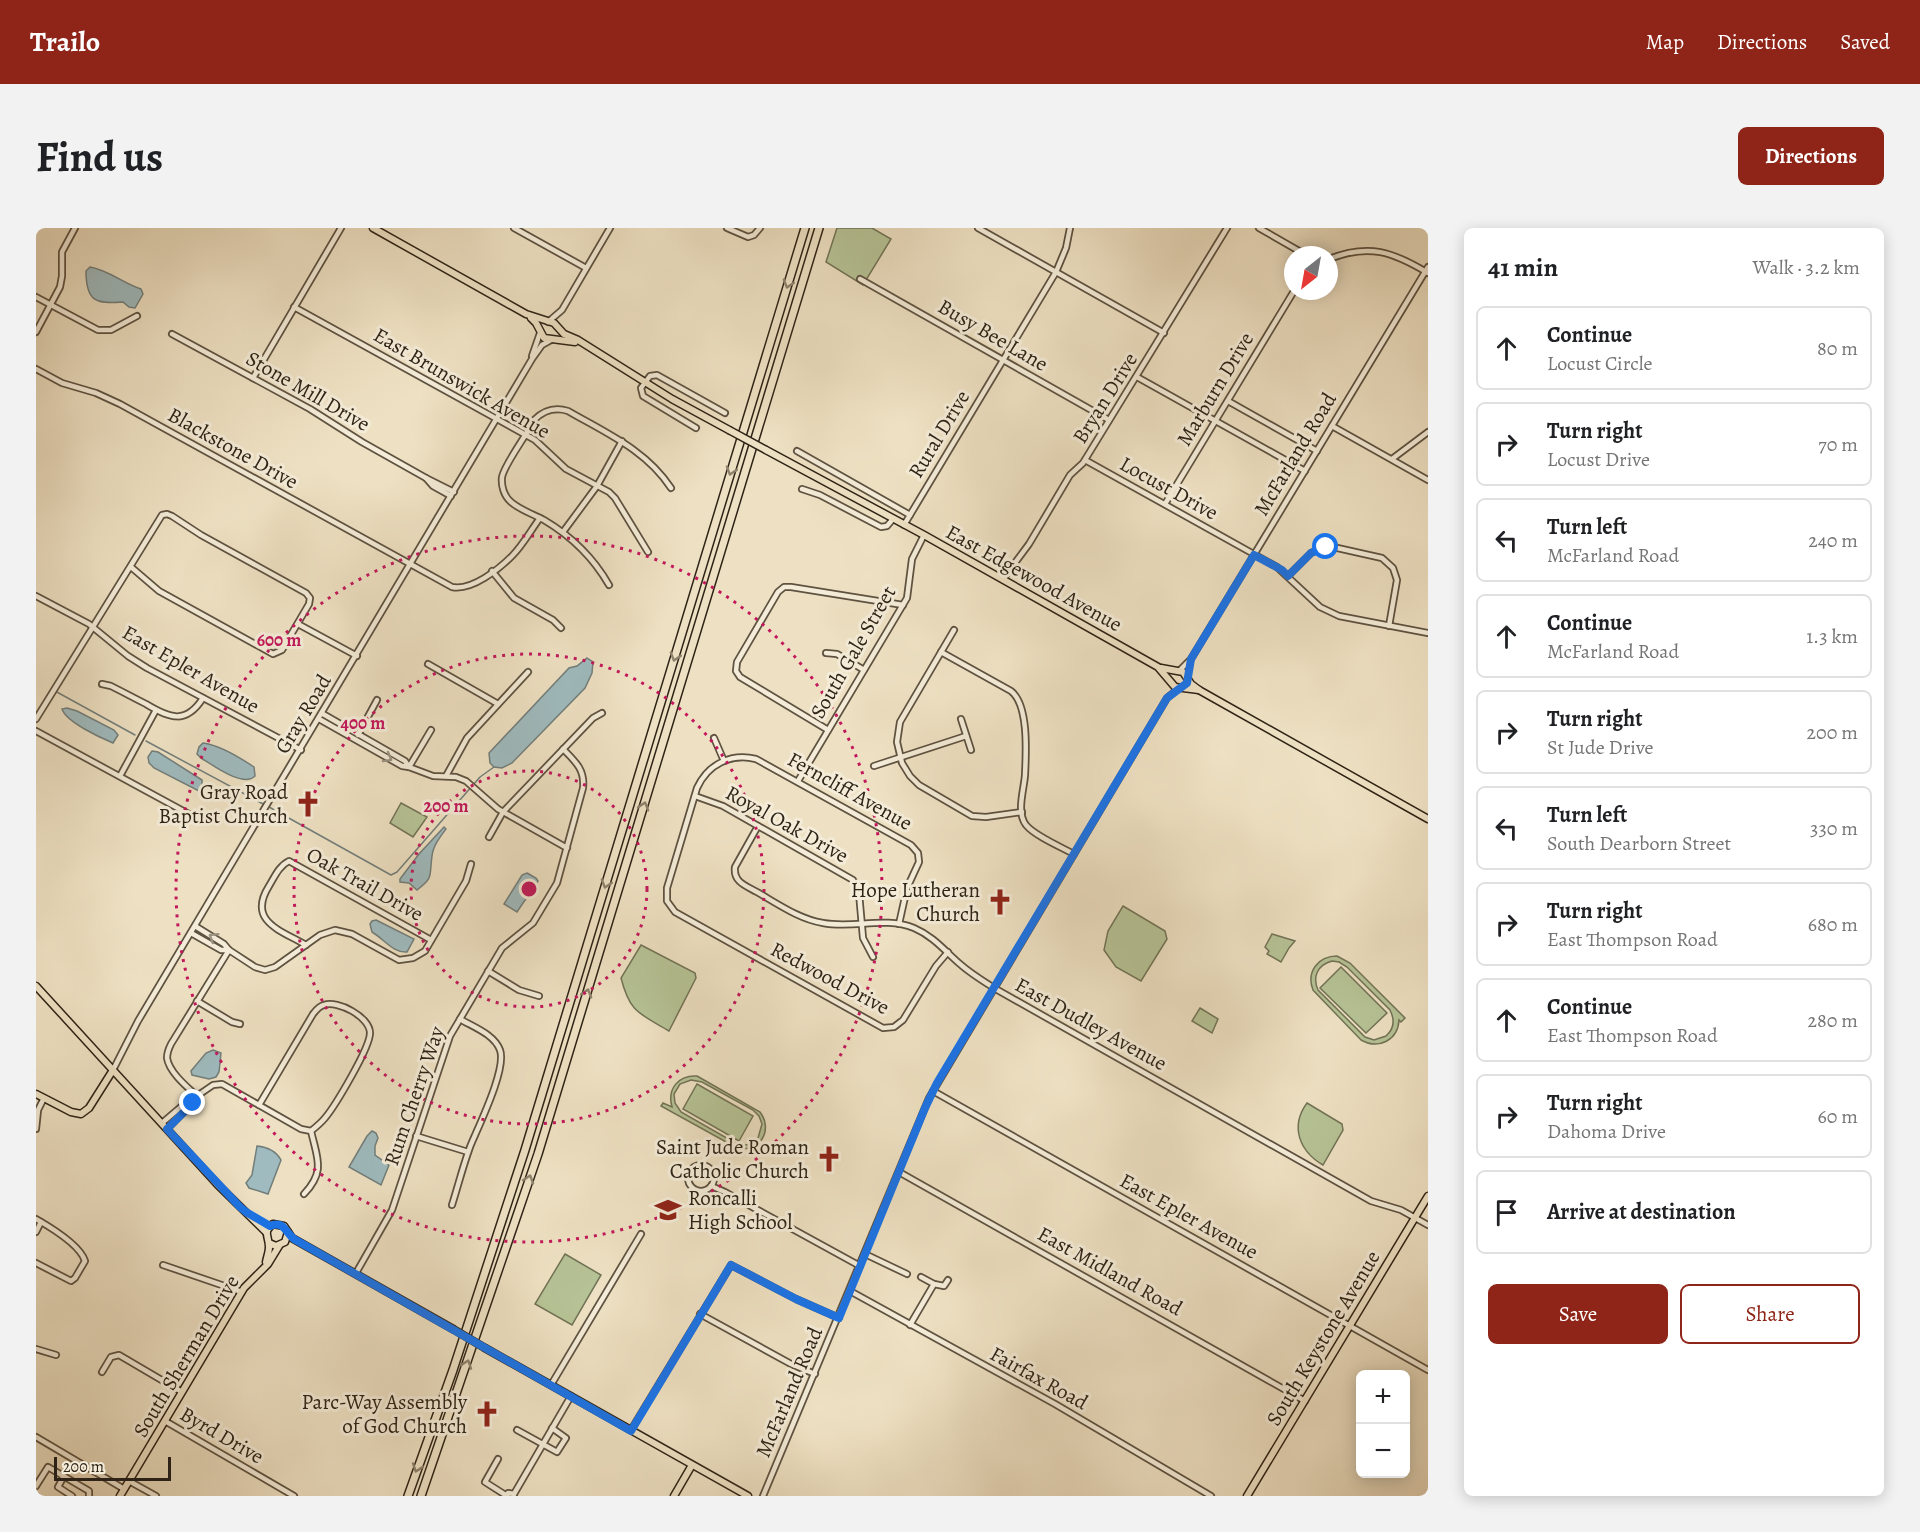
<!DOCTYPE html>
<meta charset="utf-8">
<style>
body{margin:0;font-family:Alegreya,serif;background:#f2f2f2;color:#202124}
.controls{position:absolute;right:18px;bottom:18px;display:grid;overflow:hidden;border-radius:9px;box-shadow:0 3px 15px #0003}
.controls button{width:54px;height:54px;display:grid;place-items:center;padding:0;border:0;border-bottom:2px solid #e0e0e0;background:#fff;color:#202124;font:30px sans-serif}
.compass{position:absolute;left:1248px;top:18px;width:54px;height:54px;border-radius:50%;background:#fff;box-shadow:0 3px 15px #0003;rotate:211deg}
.scale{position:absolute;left:18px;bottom:15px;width:117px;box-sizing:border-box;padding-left:6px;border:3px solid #2e2316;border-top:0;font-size:16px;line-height:21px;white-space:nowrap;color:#2e2316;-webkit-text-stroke:4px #f4ecd8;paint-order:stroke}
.stop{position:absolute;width:18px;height:18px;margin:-14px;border:4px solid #1a73e8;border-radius:50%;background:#fff}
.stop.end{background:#1a73e8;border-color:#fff;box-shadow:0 2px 6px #0008}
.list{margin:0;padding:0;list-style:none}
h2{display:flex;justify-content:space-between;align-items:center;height:78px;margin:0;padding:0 24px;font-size:26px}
h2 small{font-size:20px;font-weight:400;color:#757577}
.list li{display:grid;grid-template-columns:39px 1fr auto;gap:18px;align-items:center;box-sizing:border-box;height:84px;margin:0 12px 12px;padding:0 12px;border:2px solid #e0e0e0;border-radius:9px}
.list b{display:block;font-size:22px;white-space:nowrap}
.list p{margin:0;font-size:20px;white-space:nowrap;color:#757577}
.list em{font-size:20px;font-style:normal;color:#757577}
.actions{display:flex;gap:12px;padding:18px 24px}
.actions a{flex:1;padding:14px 0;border:2px solid #8f2418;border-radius:9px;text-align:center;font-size:21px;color:#8f2418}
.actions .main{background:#8f2418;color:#fff}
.icon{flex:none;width:33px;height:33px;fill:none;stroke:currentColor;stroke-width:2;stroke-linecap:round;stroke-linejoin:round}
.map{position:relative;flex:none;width:1392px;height:1268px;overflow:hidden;border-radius:9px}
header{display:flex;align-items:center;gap:36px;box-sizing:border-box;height:84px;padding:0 30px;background:#8f2418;color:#fff}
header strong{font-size:28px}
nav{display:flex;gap:33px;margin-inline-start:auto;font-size:21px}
.intro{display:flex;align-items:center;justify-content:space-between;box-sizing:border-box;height:144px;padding:0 36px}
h1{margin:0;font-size:42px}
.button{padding:15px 27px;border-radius:9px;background:#8f2418;color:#fff;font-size:21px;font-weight:700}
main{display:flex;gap:36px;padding:0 36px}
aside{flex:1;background:#fff;border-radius:9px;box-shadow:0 3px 15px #0003}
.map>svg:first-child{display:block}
</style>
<header>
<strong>Trailo</strong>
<nav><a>Map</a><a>Directions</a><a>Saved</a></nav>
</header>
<div class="intro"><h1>Find us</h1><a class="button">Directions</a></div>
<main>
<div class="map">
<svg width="1392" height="1268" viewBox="0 0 1392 1268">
<rect width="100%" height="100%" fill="#eee1c3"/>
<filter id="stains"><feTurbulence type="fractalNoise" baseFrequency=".00333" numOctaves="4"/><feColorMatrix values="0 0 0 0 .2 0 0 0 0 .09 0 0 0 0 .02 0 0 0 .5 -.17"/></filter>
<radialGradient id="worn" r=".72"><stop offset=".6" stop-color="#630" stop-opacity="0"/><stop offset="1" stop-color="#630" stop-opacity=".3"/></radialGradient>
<g fill="#b6c396" stroke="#727356" stroke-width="1.5" fill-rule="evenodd">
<path d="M801,0h35l19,11 -28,46 -37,-23z"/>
<path d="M365,575l26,14 -14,20 -23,-14z"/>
<path d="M1087,678l42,25 2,8 -26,42 -25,-14 -12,-17 4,-19z"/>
<path d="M1236,706l23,7 -6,7 -8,14 -14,-8 2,-3 -4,-4z"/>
<path d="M605,717l54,28 1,5 -27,53c-30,-18 -39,-18 -48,-53z"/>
<path d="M1301,728l13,7 55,55 -4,4 -2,-2c-1,20 -20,30 -38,20l-48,-50c-7,-18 5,-34 24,-34zM1296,733l7,1 8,5 43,43c5,10 4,19 -4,26l-12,4 -9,-3 -47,-47c-6,-14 0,-25 14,-29z"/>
<path d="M1305,739l46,46 -21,20 -46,-45z"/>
<path d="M1164,780l18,11 -6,14 -20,-12z"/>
<path d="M661,848l63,36c14,19 -1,41 -23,36l-76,-42 2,-3 9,4c-5,-18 6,-32 25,-31zM655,852l11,2 51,28 6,6 3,8 -4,14 -9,7 -12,-1 -56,-32 -6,-9 -1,-9 6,-10z"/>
<path d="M661,856l56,32 -14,25 -56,-32z"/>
<path d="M1271,875l35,21 1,6 -20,35c-24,-14 -33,-39 -16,-62z"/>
<path d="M529,1026l36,21 -29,50 -37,-21z"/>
</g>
<g fill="#9fbbbf" stroke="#727e7b" stroke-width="1.5">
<path d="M54,39c18,3 33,16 51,22l2,5 -8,14 -6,-1 -6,-5c-27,2 -37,0 -37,-31z"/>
<path d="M551,430l6,4 -1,11 -7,15 -73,75 -10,5 -8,-1 -4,-4 -1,-10 80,-85 8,-2z"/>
<path d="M31,480l10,3 37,19 4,5 -5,8c-12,-5 -47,-21 -51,-34z"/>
<path d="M167,515c17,2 36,14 51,24l1,9c-12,12 -42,-11 -54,-18l-4,-4 2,-7z"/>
<path d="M116,523l6,1 44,28v5l-3,6 -45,-23 -5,-5 -1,-6z"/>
<path d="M408,599l2,2c-6,8 -13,17 -14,27 -3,21 2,21 -15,34l-8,-7 -9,-1v-3l19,-25z"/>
<path d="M491,645l9,5 2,3 -21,31 -13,-8 18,-29z"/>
<path d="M340,692l38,19 -7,13c-14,1 -23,-13 -35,-20l-2,-8 2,-3z"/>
<path d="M177,822l8,3 -2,19 -3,5 -7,2 -17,-4 -1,-4 15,-18z"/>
<path d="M336,903l4,2 2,5 -3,8v9l14,10 -8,20 -32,-18 18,-31z"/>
<path d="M221,918c11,1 19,5 24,14l-13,34 -19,-6 -3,-5 6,-8z"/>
</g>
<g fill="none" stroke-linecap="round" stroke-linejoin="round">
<g stroke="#727e7b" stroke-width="1.5">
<path d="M19,463l80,44"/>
<path d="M110,513l119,64"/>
<path d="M233,579l122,68 6,-3 83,-95 14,-10"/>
</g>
<g stroke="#5e5241" stroke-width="8">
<g id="minor">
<path d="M478,0l72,40"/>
<path d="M691,0l21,9 6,-2 6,-7"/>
<path d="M942,0l186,105"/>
<path d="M1223,0l47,27"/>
<path d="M1293,31c40,-16 64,-7 99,14"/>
<path d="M824,51l249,141"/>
<path d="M0,69l62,33h13l26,-14"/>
<path d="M258,79l241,133 31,29 43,23 6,6 33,54"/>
<path d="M512,94l14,-12 48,-82"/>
<path d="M0,104l24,-45 2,-11v-24l13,-24"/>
<path d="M136,106l138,75 52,33 64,36"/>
<path d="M496,128l8,-23"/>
<path d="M0,141l26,14 34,10 24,11 332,183c20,4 47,-18 60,-31 11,-11 19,-26 28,-38"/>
<path d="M1101,149l168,94"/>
<path d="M217,150l88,-150"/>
<path d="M1192,173l89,50"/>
<path d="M1296,198l96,54"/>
<path d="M660,200l-53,-32 -2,-8 9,-12 7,-1 68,38"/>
<path d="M761,223l113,64"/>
<path d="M1356,231l36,-27"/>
<path d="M1049,232l192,107 43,40 19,9 89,17"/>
<path d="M766,261l18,6 61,32 6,-1 6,-7"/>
<path d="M415,268l-18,-10 -7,-8 28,14"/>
<path d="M1129,276l129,-213"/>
<path d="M868,297l152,-253 10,-24 4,-20"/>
<path d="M527,304l34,-46 25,-45"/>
<path d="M456,343l22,27 39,22 8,8"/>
<path d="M1252,348l23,-23 12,-6h10l49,11 11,10 4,12 -8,46"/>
<path d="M967,351l26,-35 41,-69 13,-12 144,-235"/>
<path d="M573,357c-16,-28 -38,-49 -65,-65 -11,-6 -24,-10 -33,-18 -7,-6 -10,-16 -9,-25 3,-14 25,-42 32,-57 10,-10 21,-13 34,-9 38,22 78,39 103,77"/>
<path d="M0,368l53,28 39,32 19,12 154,82"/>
<path d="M262,396l59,32"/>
<path d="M918,402l-54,92 -3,20 5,21 8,13 9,9 53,31 14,1 36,-5"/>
<path d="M905,424l70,39c18,14 15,62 14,84 -1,15 -9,37 1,50 9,11 35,22 48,29"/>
<path d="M790,425l11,1 27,16"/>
<path d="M392,436l70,40"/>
<path d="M1143,443l12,-12 237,-392"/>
<path d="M66,456l9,2c12,6 23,12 35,18 23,14 40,21 57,-6"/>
<path d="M0,491l126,-204 5,-1 5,2 29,19 105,58 4,5 -1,6 -27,46 -9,4 -114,-63 -28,-24"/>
<path d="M283,491l83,47 7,1 -4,-6 -82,-47"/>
<path d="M925,491l10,31"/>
<path d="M395,502l-22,37 24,9 23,1 10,4 32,28 69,39"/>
<path d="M792,502l-88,-53 -4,-6 1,-9 41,-70 6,-5h7l112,18"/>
<path d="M0,503l162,88 11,2"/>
<path d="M322,507l19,-35"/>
<path d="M678,510l10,23"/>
<path d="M838,538l92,-30"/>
<path d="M84,548l36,-66"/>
<path d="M410,548l21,-38 61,-66"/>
<path d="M762,553l109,-183 5,-39 12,-24"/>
<path d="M659,568l28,10 130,74 6,13 4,45 10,19"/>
<path d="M722,598l-23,41c-2,15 11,19 22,25 21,12 42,27 66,31 31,6 61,-7 91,5 19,8 31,23 46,36 10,9 23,17 34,24l377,213 30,9 27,15"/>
<path d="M453,609l14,-25 90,-94 9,-5"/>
<path d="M863,696l8,-36 12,-26 -1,-9 -7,-8 -155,-86c-25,-6 -48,5 -59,29l-30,100v13l8,11 208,116 11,-1 9,-7 33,-54 12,-14"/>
<path d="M155,705l30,17h8l-5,-6 -29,-18"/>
<path d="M270,717c-26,-15 -59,-24 -37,-59 6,-10 10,-20 20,-25l142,79"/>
<path d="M452,743l31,19 20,6"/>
<path d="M161,773l35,21 8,2"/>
<path d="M77,842l25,-49 394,-662 10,-14 9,-5"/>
<path d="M897,863l495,279"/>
<path d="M223,877l54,-91c3,-4 6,-8 11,-9 14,-5 46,12 46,28 0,15 -35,73 -45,85 -4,5 -9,9 -14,13"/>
<path d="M126,895l27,-23 8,-4 -4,7 -26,26"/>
<path d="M0,901l2,-19 6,-12"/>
<path d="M275,903l-10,-2 -79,-45 -9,1 -16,11c-10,-9 -28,-24 -30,-38 0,-4 2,-10 4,-14l58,-94 26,17 10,3 10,-3 45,-32 15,-5 17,4 47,26 14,-2 12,-7 41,-70 5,-17"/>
<path d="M380,908l52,16"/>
<circle cx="665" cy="950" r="13"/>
<path d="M863,944l406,229"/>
<path d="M675,958l14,6 135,74"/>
<path d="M268,966c22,-23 13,-36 7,-63"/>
<path d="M416,977c6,-19 11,-39 18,-58 8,-20 37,-78 30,-97 -6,-16 -27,-23 -40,-31"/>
<path d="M0,991c14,8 44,26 49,42l-10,17 -4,3 -35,-18"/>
<path d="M0,1004l5,-10"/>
<path d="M829,1026l42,20"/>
<path d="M127,1037l79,27"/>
<path d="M320,1045l36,-63 58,-174 52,-88 31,-25 24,-40 26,-95c2,-18 -7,-26 -20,-39"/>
<path d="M885,1049l13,7 10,2 4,-6"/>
<path d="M814,1063l205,113 156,92"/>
<path d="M664,1086l91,50 24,10"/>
<path d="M874,1097l24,-41"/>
<path d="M0,1121l20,6"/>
<path d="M66,1144l9,-15 8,-2 63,37"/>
<path d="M515,1157l90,-151"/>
<path d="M129,1193l129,75"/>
<path d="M481,1202l40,22 9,-14 -14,-10"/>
<path d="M595,1202l100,-165 65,34 43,19"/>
<path d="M0,1209l88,52"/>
<path d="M462,1231l-13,23 22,14 1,-3 6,1"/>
<path d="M28,1248l-6,11 14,9"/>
<path d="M93,1253l27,15"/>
<path d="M0,1258l12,-19 41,24v5"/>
<path d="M478,1266l57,-98"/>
<path d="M727,1268l166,-398 238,-400 12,-10"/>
</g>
</g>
<g stroke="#2e2316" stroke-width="9">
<g id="major">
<path d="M337,0l153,86 28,9 10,11 14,6 94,59 57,31"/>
<path d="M495,90l5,5 8,15 31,4"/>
<path d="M730,222l158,85 234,132 17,20 24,3"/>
<path d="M1125,440l22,4 8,12 8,6 229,129"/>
<path d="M0,758l182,199 48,47"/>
<path d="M0,866l35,18 10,2 8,-6 24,-38"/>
<path d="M252,1004l4,6 161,91"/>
<path d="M230,1034c1,-5 3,-10 3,-15 0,-11 -7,-15 4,-23l11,2 4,6 -3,10 -9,4 -7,-3"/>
<path d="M449,1120l263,148"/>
<path d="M84,1268l124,-208 24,-24 11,-18"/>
<path d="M638,1268l18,-31"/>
<path d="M1211,1268l181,-300"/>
</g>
</g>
<g stroke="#2e2316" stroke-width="10">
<g id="highway">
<path d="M372,1268l45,-126 72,-220 280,-922"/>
<path d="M385,1268l117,-342 281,-926"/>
</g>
</g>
<use href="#minor" stroke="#f4ecd8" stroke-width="4.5"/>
<use href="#major" stroke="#eee1c3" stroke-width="6"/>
<use href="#highway" stroke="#eee1c3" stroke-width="7"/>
<g stroke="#2e2316" stroke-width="9" stroke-linecap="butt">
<g id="major-bridge">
<path d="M693,202l37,20"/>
<path d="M417,1101l32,19"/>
</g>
</g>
<use href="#major-bridge" stroke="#eee1c3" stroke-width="6"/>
</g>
<defs><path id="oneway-chevron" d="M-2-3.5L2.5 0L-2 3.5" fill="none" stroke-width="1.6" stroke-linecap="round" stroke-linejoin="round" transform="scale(1.5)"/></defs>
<g stroke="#8e826c">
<use href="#oneway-chevron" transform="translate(752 56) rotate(107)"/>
<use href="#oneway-chevron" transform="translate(695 243) rotate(107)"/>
<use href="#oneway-chevron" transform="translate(639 429) rotate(107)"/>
<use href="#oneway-chevron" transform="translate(608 578) rotate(-73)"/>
<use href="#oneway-chevron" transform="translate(570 656) rotate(107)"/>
<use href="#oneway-chevron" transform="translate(551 765) rotate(-73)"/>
<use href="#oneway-chevron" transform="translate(493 951) rotate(-72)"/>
<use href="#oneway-chevron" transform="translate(431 1136) rotate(-71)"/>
<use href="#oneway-chevron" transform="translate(381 1240) rotate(109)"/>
</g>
<g stroke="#9b9281">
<use href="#oneway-chevron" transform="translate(352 530) rotate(29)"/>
<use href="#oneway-chevron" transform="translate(177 709) rotate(-148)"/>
</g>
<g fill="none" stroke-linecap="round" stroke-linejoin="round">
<path stroke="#1a73e8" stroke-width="8" d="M157,875l-26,26 73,78 6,5 24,14c14,-6 15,6 24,13l337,192 100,-166 65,34 43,19 86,-210 12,-25 230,-385 20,-15 4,-24 63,-104 28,15 6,6 23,-23 15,-6"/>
</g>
<g fill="none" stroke="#c2185b" stroke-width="3" stroke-dasharray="3 6">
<circle cx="493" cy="661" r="118"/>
<circle cx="493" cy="661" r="235"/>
<circle cx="493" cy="661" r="353"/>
</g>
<defs>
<g id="church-bare" transform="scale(2.07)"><path d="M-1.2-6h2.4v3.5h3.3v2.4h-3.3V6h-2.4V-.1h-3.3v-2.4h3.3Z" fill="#8f2418" stroke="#f4ecd8" stroke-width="2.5" paint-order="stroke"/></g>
<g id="school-bare" transform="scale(2.07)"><path d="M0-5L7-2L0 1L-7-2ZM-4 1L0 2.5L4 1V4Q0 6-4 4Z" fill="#8f2418" stroke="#f4ecd8" stroke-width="2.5" paint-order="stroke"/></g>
</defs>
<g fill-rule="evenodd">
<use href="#church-bare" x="272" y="576"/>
<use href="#church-bare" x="964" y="674"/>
<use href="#church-bare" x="793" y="931"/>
<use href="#school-bare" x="632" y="982"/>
<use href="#church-bare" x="451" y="1186"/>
</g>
<g text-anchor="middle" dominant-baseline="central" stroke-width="6" stroke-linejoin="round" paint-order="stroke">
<g font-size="21" fill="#2e2316" stroke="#f4ecd8">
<text transform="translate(957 107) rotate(30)">Busy Bee Lane</text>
<text transform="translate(426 155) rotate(30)">East Brunswick Avenue</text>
<text transform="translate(1179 161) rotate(-59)">Marburn Drive</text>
<text transform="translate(272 163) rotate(30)">Stone Mill Drive</text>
<text transform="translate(1069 170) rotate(-58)">Bryan Drive</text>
<text transform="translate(903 206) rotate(-59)">Rural Drive</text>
<text transform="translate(197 220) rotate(29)">Blackstone Drive</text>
<text transform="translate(1259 226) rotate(-59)">McFarland Road</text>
<text transform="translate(1133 260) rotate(29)">Locust Drive</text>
<text transform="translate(998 350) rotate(29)">East Edgewood Avenue</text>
<text transform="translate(817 424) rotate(-60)">South Gale Street</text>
<text transform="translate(155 441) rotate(30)">East Epler Avenue</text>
<text transform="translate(267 486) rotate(-59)">Gray Road</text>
<text transform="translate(814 563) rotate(29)">Ferncliff Avenue</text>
<text transform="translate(751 596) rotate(29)">Royal Oak Drive</text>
<text transform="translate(329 656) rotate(29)">Oak Trail Drive</text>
<text transform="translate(794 750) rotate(28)">Redwood Drive</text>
<text transform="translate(1055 796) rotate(29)">East Dudley Avenue</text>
<text transform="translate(378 868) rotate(-71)">Rum Cherry Way</text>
<text transform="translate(1153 988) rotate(29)">East Epler Avenue</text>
<text transform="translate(1074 1043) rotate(29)">East Midland Road</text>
<text transform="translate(1287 1110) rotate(-59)">South Keystone Avenue</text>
<text transform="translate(150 1128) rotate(-59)">South Sherman Drive</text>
<text transform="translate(1003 1150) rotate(29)">Fairfax Road</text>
<text transform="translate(753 1164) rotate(-67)">McFarland Road</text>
<text transform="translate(186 1207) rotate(30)">Byrd Drive</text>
</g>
<g font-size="21" fill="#2e2316" stroke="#f4ecd8" text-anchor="end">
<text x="252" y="564">Gray Road<tspan x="252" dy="24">Baptist Church</tspan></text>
<text x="944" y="662">Hope Lutheran<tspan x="944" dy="24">Church</tspan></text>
<text x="773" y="919">Saint Jude Roman<tspan x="773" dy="24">Catholic Church</tspan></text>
<text x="652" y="970" text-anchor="start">Roncalli<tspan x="652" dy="24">High School</tspan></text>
<text x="431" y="1174">Parc-Way Assembly<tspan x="431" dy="24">of God Church</tspan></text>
</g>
</g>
<circle cx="493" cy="661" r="9" fill="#c2185b" stroke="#f4ecd8" stroke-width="3"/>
<g font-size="18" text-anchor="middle" font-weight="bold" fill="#c2185b" stroke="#f4ecd8" stroke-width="6" stroke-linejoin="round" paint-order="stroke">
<text x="243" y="418">600 m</text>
<text x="327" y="501">400 m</text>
<text x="410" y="584">200 m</text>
</g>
<rect width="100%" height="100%" filter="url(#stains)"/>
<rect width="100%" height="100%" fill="url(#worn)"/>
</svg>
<div class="controls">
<button>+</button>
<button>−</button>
</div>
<svg class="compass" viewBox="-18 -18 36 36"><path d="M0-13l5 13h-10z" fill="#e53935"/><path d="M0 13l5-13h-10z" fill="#757577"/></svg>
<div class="scale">200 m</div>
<div class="stop" style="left:1290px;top:319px"></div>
<div class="stop end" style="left:157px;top:875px"></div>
</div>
<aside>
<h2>41 min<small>Walk · 3.2 km</small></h2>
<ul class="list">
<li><svg class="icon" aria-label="ahead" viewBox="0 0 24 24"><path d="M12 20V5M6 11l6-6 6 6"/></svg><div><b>Continue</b><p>Locust Circle</p></div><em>80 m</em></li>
<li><svg class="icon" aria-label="right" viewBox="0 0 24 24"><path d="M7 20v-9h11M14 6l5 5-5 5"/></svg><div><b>Turn right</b><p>Locust Drive</p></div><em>70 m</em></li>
<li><svg class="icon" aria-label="left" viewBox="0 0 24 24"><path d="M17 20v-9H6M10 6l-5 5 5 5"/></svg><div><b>Turn left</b><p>McFarland Road</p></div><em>240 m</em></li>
<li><svg class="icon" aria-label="ahead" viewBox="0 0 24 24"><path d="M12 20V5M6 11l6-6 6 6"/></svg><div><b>Continue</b><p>McFarland Road</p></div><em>1.3 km</em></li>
<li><svg class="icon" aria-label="right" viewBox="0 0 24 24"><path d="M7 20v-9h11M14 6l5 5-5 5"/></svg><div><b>Turn right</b><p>St Jude Drive</p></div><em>200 m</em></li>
<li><svg class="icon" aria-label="left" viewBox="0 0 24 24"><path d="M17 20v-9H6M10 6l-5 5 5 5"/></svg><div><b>Turn left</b><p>South Dearborn Street</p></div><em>330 m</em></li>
<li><svg class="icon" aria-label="right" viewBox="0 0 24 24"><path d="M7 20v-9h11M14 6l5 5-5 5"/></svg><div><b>Turn right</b><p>East Thompson Road</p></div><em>680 m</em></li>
<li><svg class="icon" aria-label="ahead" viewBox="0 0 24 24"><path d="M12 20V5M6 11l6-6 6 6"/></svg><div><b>Continue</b><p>East Thompson Road</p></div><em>280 m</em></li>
<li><svg class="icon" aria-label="right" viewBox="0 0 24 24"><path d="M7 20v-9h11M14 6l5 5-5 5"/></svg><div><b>Turn right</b><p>Dahoma Drive</p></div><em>60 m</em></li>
<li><svg class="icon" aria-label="arrive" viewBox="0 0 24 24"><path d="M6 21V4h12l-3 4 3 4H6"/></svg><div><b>Arrive at destination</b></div></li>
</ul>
<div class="actions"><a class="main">Save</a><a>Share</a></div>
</aside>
</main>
